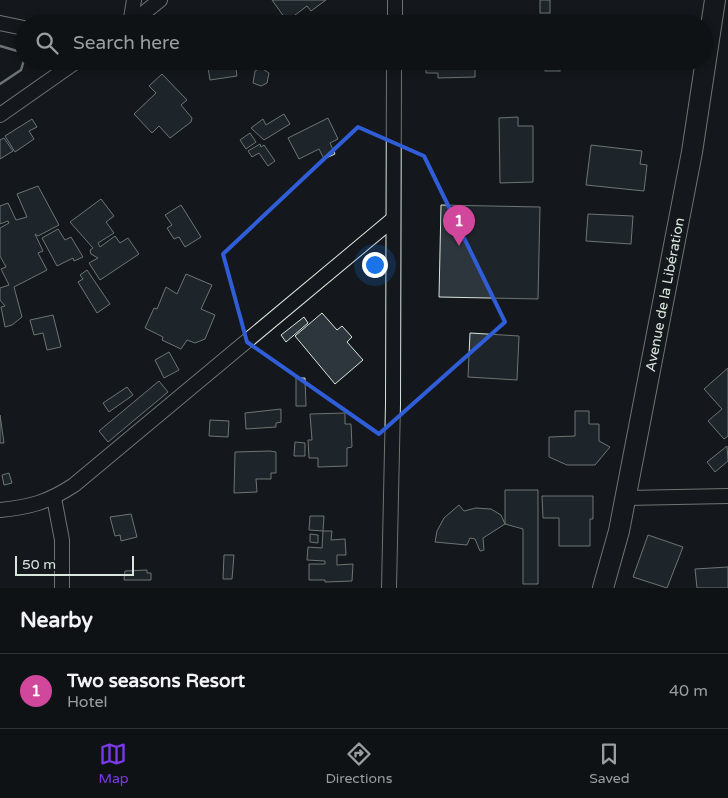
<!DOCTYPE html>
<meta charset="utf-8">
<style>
body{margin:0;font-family:"Varela Round",sans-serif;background:#1d2022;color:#f1f3f6}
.scale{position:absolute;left:15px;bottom:12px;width:119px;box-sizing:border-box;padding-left:5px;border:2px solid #d8e6dc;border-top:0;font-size:14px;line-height:18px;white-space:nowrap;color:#d8e6dc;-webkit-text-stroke:4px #14181c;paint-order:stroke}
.you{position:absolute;left:374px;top:264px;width:18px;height:18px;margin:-12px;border:4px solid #fff;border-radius:50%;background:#1a73e8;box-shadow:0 0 0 8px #1a73e833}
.badge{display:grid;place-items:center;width:32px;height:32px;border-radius:50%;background:#7c3aed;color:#fff;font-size:16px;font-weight:700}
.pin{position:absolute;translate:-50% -41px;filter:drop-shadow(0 1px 2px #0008)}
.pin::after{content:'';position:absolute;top:26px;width:18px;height:15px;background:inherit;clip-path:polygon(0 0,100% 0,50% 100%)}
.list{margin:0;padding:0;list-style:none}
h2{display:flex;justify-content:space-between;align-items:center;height:65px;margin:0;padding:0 20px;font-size:21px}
h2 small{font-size:16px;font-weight:400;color:#9b9ea0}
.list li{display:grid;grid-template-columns:32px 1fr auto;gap:15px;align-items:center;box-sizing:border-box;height:75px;padding:0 20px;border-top:1px solid #2f3234}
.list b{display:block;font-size:19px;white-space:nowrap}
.list p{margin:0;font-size:16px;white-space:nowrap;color:#9b9ea0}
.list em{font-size:16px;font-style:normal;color:#9b9ea0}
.icon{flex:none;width:28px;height:28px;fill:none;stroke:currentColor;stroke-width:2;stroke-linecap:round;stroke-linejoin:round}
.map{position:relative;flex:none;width:728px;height:588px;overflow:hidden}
.search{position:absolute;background:#0f1215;box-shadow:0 2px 8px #0003;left:15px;right:15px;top:15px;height:55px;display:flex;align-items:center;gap:12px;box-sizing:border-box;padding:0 18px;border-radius:28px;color:#9b9ea0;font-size:19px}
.sheet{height:140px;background:#0f1215}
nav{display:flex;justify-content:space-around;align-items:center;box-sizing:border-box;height:70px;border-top:1px solid #2f3234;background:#0f1215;font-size:14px;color:#9b9ea0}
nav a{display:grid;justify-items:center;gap:2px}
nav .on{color:#7c3aed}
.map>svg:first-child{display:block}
</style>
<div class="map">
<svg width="728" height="588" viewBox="0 0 728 588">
<rect width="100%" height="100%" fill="#14181c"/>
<g fill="#2c363c" stroke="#d8e6dc">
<path d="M272,0h54l-15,11 -4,-5 -20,15z"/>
<rect x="540" y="0" width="10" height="13"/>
<path d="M247,18v6h-16l-1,-4z"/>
<path d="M207,61h45v6l-16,2 1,7 -27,4z"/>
<path d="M426,61h49v16l-37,1v-5h-12z"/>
<rect x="545" y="61" width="15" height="10"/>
<path d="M261,68l8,5 -2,10 -6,3 -8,-3 2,-12z"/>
<path d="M162,74l25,26 -6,5 11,13 -1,4 -21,16 -11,-12 -7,7 -18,-19 22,-21 -7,-7z"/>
<path d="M284,114l6,10 -26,16 -13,-12 12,-9 3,6z"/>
<path d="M518,117v9h15v56l-33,1 -1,-65z"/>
<path d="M328,118l10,21 -8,4 5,11 -11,5 -5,-10 -20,10 -11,-21z"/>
<path d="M32,119l5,8 -8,4 5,8 -19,13 -10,-16z"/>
<path d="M250,133l6,9 -10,7 -6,-9z"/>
<path d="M4,138l9,13 -13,8v-19z"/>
<path d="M260,144l1,3 3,-2 11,16 -7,5 -9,-13 -7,4 -4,-6z"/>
<path d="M591,145l51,6 -2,13 7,1 -3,26 -58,-6z"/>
<path d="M38,186l21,39 -21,11 -3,-2 8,17 -5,2 9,17 -33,17 8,30 -10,8 -7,2 -4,-20 4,-1 -5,-6v-12l9,-3 -8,-16 5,-2 -6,-11v-28l9,-5 -1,-2 -8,3v-18l8,-3 8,17 11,-3 -10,-23z"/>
<path d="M101,199l13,17 -8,6 8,11 -16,10 2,4 15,-11 5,7 8,-5 11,16 -39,26 -11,-17 9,-5 -7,-4 -1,-4 3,-2 -23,-26z"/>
<path d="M181,205l20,32 -16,10 -6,-10 -5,2 -7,-11 5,-3 -7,-10z"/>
<path d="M441,205l99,2 -2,92 -99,-2z"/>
<path d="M588,214l45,2 -2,28 -45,-3z"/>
<path d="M58,229l7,11 6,-3 12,20 -9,4 -1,-3 -16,8 -15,-28z"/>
<path d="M87,270l23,34 -13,9 -19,-31 5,-3 -3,-4z"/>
<path d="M186,274l26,11 -11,24 14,6 -10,24 -10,4 -8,-3 -6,9 -19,-9 1,-3 -18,-9 9,-20 3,1 9,-22 11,7z"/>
<path d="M322,313l15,17 5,-4 10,11 -5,5 16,18 -28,24 -40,-48z"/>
<path d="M53,315l8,32 -14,3 -4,-17 -9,2 -4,-15z"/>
<path d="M304,317l4,6 -22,19 -5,-7z"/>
<path d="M470,333l49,3 -2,44 -49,-3z"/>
<path d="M169,352l10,18 -15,8 -9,-18z"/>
<path d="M728,368v68l-4,3 -16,-18 14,-12 -18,-20z"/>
<path d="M296,378h9l1,28h-10z"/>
<path d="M159,381l9,11 -60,50 -9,-11z"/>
<path d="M127,387l6,8 -24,17 -6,-9z"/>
<path d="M281,409v13l-5,1v4l-30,2 -1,-16z"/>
<path d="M575,411h14v13h10v17l11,6 -15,18h-28l-18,-8v-20l26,-1z"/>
<path d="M345,413v11h6l1,23 -5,1v18l-29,1v-9h-9l-1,-18h4l-2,-26z"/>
<path d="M0,415l4,28h-4z"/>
<path d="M210,420l19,1 -1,16 -19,-1z"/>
<path d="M295,442l10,1v13h-11z"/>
<path d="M727,446l1,15 -13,11 -8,-10z"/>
<path d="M270,451l6,1v21h-5v6h-15l1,13 -23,1 1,-41z"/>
<path d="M9,473l3,10 -8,2 -2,-10z"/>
<path d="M505,490h33v94h-15v-55l-18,-5z"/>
<path d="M542,496h51v23h-3v27h-31v-28h-16z"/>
<path d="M459,505l5,6 12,-3 15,1 10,6 4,9 -22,14 1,12 -4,1 -5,-12 -5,-1 -3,7 -32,-3 2,-11 7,-13z"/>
<path d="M131,514l6,23 -16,4 -1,-6 -5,1 -5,-19z"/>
<path d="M310,516h14l-1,15 -14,-1z"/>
<path d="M323,531h9l-1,9 14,-1 1,16h-9v10l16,-1 -1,17 -27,1v-2h-16v-16h16v-3l-18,-1 1,-13 14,1z"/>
<path d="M310,534l8,1v8l-8,-1z"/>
<path d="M648,535l35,12 -16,41 -34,-11z"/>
<path d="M224,555h10l-2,24h-9z"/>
<path d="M728,567v21h-31l-2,-19z"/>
<path d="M147,570v3h4v7h-27l1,-9z"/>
</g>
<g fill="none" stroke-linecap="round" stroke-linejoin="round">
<g stroke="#d8e6dc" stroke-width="16">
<g id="street">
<path d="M0,23l24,5"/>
<path d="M130,24l30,-24"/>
<path d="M130,24l4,-24"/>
<path d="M395,24v-24"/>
<path d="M0,115l77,-54"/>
<path d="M54,498l8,42v48"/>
<path d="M626,498l102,-2"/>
<path d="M0,510c31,-3 48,-8 74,-25l318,-265"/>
<path d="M389,588l4,-184 1,-343"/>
</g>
</g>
<g stroke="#d8e6dc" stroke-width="22">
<g id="secondary">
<path id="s1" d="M603,588l16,-57 73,-379 23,-152"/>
</g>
</g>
<use href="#street" stroke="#14181c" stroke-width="14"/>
<use href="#secondary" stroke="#14181c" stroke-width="20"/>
<g stroke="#d8e6dc" stroke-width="2.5">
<path d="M0,46l24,7"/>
<path d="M0,84l21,-14 3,-10"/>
</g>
</g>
<path d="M0 0H728V588H0ZM358,127l66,29 81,166 -126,112 -132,-92 -24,-88z" fill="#14181c" fill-opacity=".55" fill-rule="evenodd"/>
<path fill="none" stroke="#305dd8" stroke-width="4" stroke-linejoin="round" d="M358,127l66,29 81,166 -126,112 -132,-92 -24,-88z"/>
<g text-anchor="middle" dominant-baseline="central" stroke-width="4" stroke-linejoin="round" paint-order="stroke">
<g font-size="14" fill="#d8e6dc" stroke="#14181c">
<text stroke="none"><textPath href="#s1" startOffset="300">Avenue de la Libération</textPath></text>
</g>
</g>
</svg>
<div class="scale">50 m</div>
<div class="you"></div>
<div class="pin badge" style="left:459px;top:246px;background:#d1479c">1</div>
<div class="search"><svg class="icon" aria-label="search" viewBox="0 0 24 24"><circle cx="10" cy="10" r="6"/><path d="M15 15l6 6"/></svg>Search here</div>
</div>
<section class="sheet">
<h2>Nearby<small></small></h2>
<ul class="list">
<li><span class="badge" style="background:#d1479c">1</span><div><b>Two seasons Resort</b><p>Hotel</p></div><em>40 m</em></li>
</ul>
</section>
<nav>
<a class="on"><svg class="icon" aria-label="map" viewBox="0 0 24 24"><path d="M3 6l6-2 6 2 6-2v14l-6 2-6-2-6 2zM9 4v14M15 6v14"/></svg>Map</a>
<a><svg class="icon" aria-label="directions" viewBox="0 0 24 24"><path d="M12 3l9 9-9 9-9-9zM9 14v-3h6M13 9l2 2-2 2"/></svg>Directions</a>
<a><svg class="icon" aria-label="saved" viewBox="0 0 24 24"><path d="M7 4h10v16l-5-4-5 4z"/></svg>Saved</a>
</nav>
